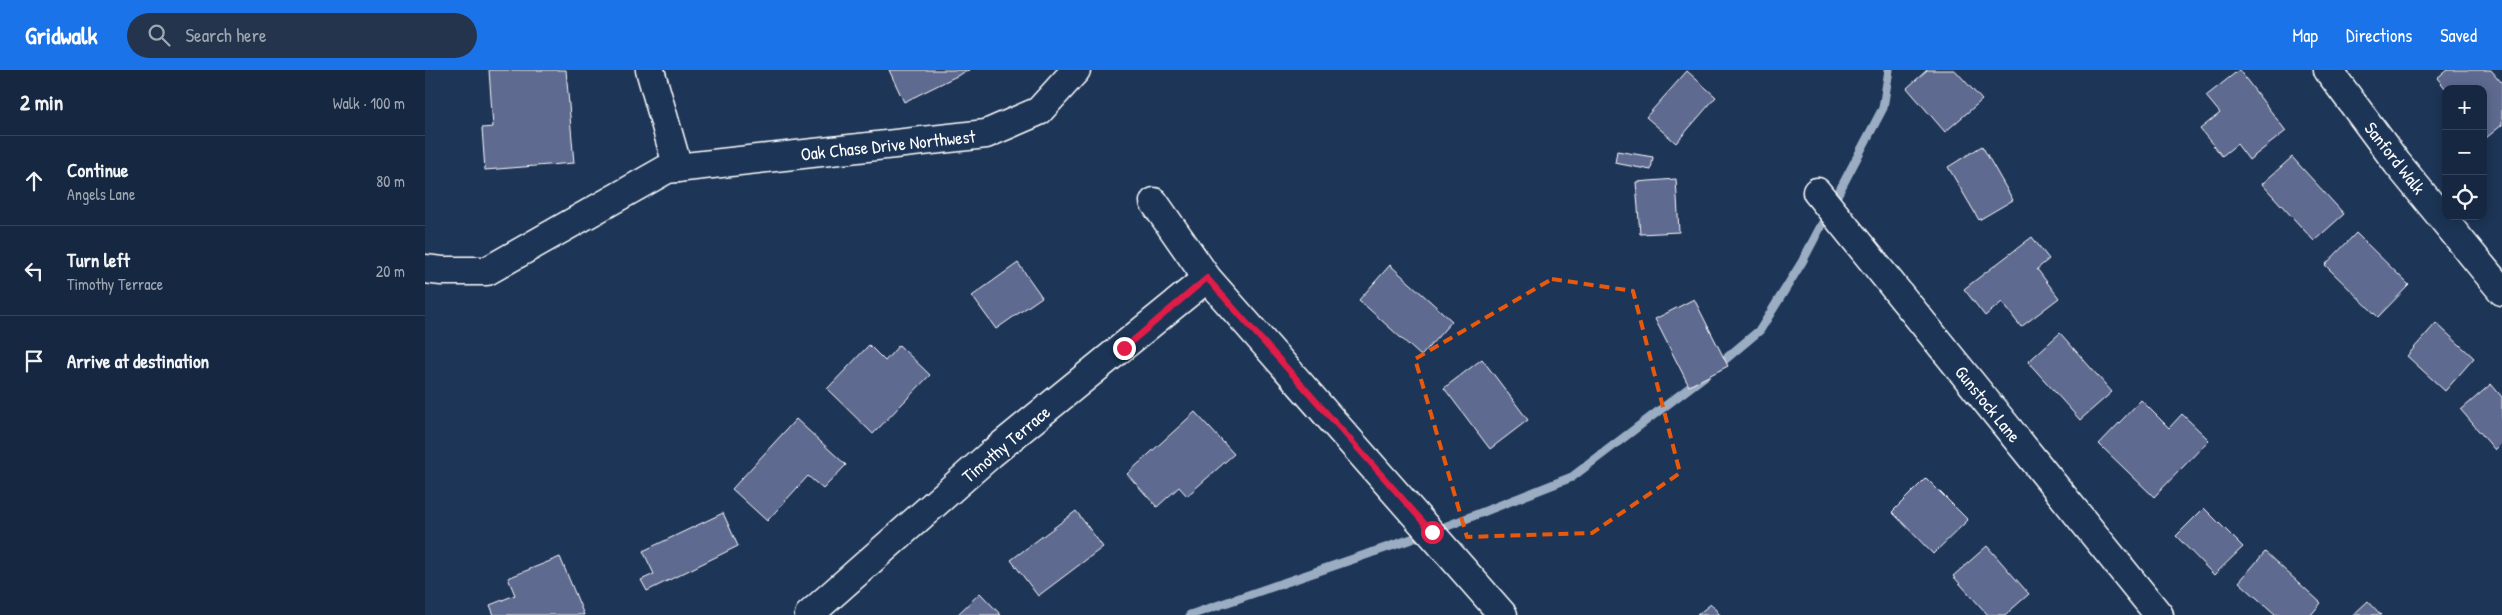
<!DOCTYPE html>
<meta charset="utf-8">
<style>
body{margin:0;font-family:"Patrick Hand",sans-serif;background:#23344c;color:#f1f3f6}
.controls{position:absolute;right:15px;top:15px;display:grid;overflow:hidden;border-radius:10px;box-shadow:0 2px 12px #0003}
.controls button{width:45px;height:45px;display:grid;place-items:center;padding:0;border:0;border-bottom:1px solid #35445a;background:#162841;color:#f1f3f6;font:25px sans-serif}
.stop{position:absolute;width:15px;height:15px;margin:-11px;border:4px solid #e11d48;border-radius:50%;background:#fff}
.stop.end{background:#e11d48;border-color:#fff;box-shadow:0 1px 5px #0008}
.list{margin:0;padding:0;list-style:none}
h2{display:flex;justify-content:space-between;align-items:center;height:65px;margin:0;padding:0 20px;font-size:21px}
h2 small{font-size:16px;font-weight:400;color:#9ea6b1}
.list li{display:grid;grid-template-columns:32px 1fr auto;gap:15px;align-items:center;box-sizing:border-box;height:90px;padding:0 20px;border-top:1px solid #35445a}
.list b{display:block;font-size:19px;white-space:nowrap}
.list p{margin:0;font-size:16px;white-space:nowrap;color:#9ea6b1}
.list em{font-size:16px;font-style:normal;color:#9ea6b1}
.icon{flex:none;width:28px;height:28px;fill:none;stroke:currentColor;stroke-width:2;stroke-linecap:round;stroke-linejoin:round}
.map{position:relative;flex:none;width:2077px;height:545px;overflow:hidden}
header{display:flex;align-items:center;gap:30px;box-sizing:border-box;height:70px;padding:0 25px;background:#1a73e8;color:#fff}
header strong{font-size:24px}
nav{display:flex;gap:28px;margin-inline-start:auto;font-size:18px}
.search{width:350px;height:45px;background:#23344c;display:flex;align-items:center;gap:12px;box-sizing:border-box;padding:0 18px;border-radius:28px;color:#9ea6b1;font-size:19px}
main{display:flex}
aside{flex:1;background:#162841}
.map>svg:first-child{display:block}
</style>
<header>
<strong>Gridwalk</strong>
<div class="search"><svg class="icon" aria-label="search" viewBox="0 0 24 24"><circle cx="10" cy="10" r="6"/><path d="M15 15l6 6"/></svg>Search here</div>
<nav><a>Map</a><a>Directions</a><a>Saved</a></nav>
</header>
<main>
<aside>
<h2>2 min<small>Walk · 100 m</small></h2>
<ul class="list">
<li><svg class="icon" aria-label="ahead" viewBox="0 0 24 24"><path d="M12 20V5M6 11l6-6 6 6"/></svg><div><b>Continue</b><p>Angels Lane</p></div><em>80 m</em></li>
<li><svg class="icon" aria-label="left" viewBox="0 0 24 24"><path d="M17 20v-9H6M10 6l-5 5 5 5"/></svg><div><b>Turn left</b><p>Timothy Terrace</p></div><em>20 m</em></li>
<li><svg class="icon" aria-label="arrive" viewBox="0 0 24 24"><path d="M6 21V4h12l-3 4 3 4H6"/></svg><div><b>Arrive at destination</b></div></li>
</ul>
</aside>
<div class="map">
<svg width="2077" height="545" viewBox="0 0 2077 545">
<rect width="100%" height="100%" fill="#1d3557"/>
<filter id="ink" filterUnits="userSpaceOnUse"><feTurbulence type="fractalNoise" baseFrequency=".02" numOctaves="2"/><feDisplacementMap in="SourceGraphic" scale="10" xChannelSelector="R" yChannelSelector="G"/><feConvolveMatrix kernelMatrix="1 2 1 2 8 2 1 2 1" color-interpolation-filters="sRGB"/></filter>
<g filter="url(#ink)">
<g fill="none" stroke-linecap="round" stroke-linejoin="round">
<g stroke="#9badc2" stroke-width="9">
<path d="M1291,297l44,-37 42,-68 81,-154 6,-38"/>
<path d="M765,545l242,-83 140,-55 134,-102"/>
</g>
</g>
<g fill="#5f6a91" stroke="#fff">
<path d="M64,0h77l8,93 -89,7 -3,-42 11,-1z"/>
<path d="M464,0h80l-65,32z"/>
<path d="M1502,0h28l27,30 -37,32 -38,-44z"/>
<path d="M1814,0l47,61 -37,29 -12,-16 -15,12 -22,-27 20,-16 -14,-17z"/>
<path d="M2022,0h44l11,13v42l-16,13 -3,-3v-46h-37l-9,-11z"/>
<path d="M1262,1l29,26 -40,46 -30,-26z"/>
<path d="M1557,76l31,54 -34,20 -31,-53z"/>
<path d="M1192,81l36,6 -2,13 -36,-7z"/>
<path d="M1867,87l52,57 -30,27 -52,-57z"/>
<path d="M1251,109l3,53 -39,2 -4,-52z"/>
<path d="M1931,163l53,52 -31,32 -53,-52z"/>
<path d="M1607,167l17,22 -12,10 22,29 -38,29 -19,-25 -17,14 -21,-27z"/>
<path d="M593,193l24,34 -46,32 -24,-33z"/>
<path d="M965,195l62,56 -31,35 -62,-56z"/>
<path d="M1269,229l34,67 -39,20 -34,-67z"/>
<path d="M2011,253l38,35 -29,33 -38,-35z"/>
<path d="M1635,263l52,59 -32,28 -52,-58z"/>
<path d="M444,275l16,16 14,-16 31,30 -57,59 -46,-45z"/>
<path d="M1057,289l46,61 -38,29 -46,-61z"/>
<path d="M2066,314l11,13v46l-7,7 -34,-40z"/>
<path d="M1716,330l28,28 13,-14 27,26 -55,57 -55,-53z"/>
<path d="M770,342l39,42 -47,42 -8,-9 -22,20 -30,-33z"/>
<path d="M371,349l50,46 -23,24 -15,-13 -41,45 -35,-32z"/>
<path d="M1501,408l42,42 -35,34 -41,-42z"/>
<path d="M1779,438l39,39 -29,28 -38,-39z"/>
<path d="M651,441l27,36 -65,49 -27,-36z"/>
<path d="M298,443l15,33 -91,45 -6,-11 13,-6 -11,-23z"/>
<path d="M1562,476l42,48 -24,21h-17l-35,-39z"/>
<path d="M1840,482l56,51 -10,12h-35l-37,-33z"/>
<path d="M135,487l24,58h-90l-4,-10 25,-10 -7,-17z"/>
<path d="M555,523l21,22h-44z"/>
<path d="M1943,531l13,14h-28z"/>
<path d="M1286,534l9,11h-23z"/>
</g>
<g fill="none" stroke-linecap="round" stroke-linejoin="round">
<g stroke="#fff" stroke-width="31">
<g id="street">
<path d="M225,0l28,98"/>
<path d="M1903,0l69,93 105,128"/>
<path d="M1392,122l342,423"/>
<path d="M729,132l53,76 296,337"/>
<path d="M0,199l17,2h45l180,-102 319,-35 53,-23 37,-41"/>
<path d="M384,545l182,-161 216,-176"/>
</g>
</g>
<use href="#street" stroke="#1d3557" stroke-width="28"/>
</g>
</g>
<g fill="none" stroke-linecap="round" stroke-linejoin="round" filter="url(#ink)">
<path stroke="#e11d48" stroke-width="6" d="M699,278l83,-70 225,254"/>
</g>
<path fill="none" stroke="#e8590c" stroke-width="4" stroke-dasharray="10 6" stroke-linejoin="round" d="M1127,209l81,12 47,182 -88,60 -125,4 -52,-178z"/>
<g text-anchor="middle" dominant-baseline="central" stroke-width="4" stroke-linejoin="round" paint-order="stroke">
<g font-size="18" fill="#fff" stroke="#1d3557">
<text transform="translate(463 75) rotate(-6)">Oak Chase Drive Northwest</text>
<text transform="translate(1970 88) rotate(52)">Sanford Walk</text>
<text transform="translate(1563 334) rotate(51)">Gunstock Lane</text>
<text transform="translate(581 374) rotate(-40)">Timothy Terrace</text>
</g>
</g>
</svg>
<div class="controls">
<button>+</button>
<button>−</button>
<button><svg class="icon" aria-label="locate" viewBox="0 0 24 24"><circle cx="12" cy="12" r="6"/><path d="M12 2v4M12 18v4M2 12h4M18 12h4"/></svg></button>
</div>
<div class="stop" style="left:1007px;top:462px"></div>
<div class="stop end" style="left:699px;top:278px"></div>
</div>
</main>
